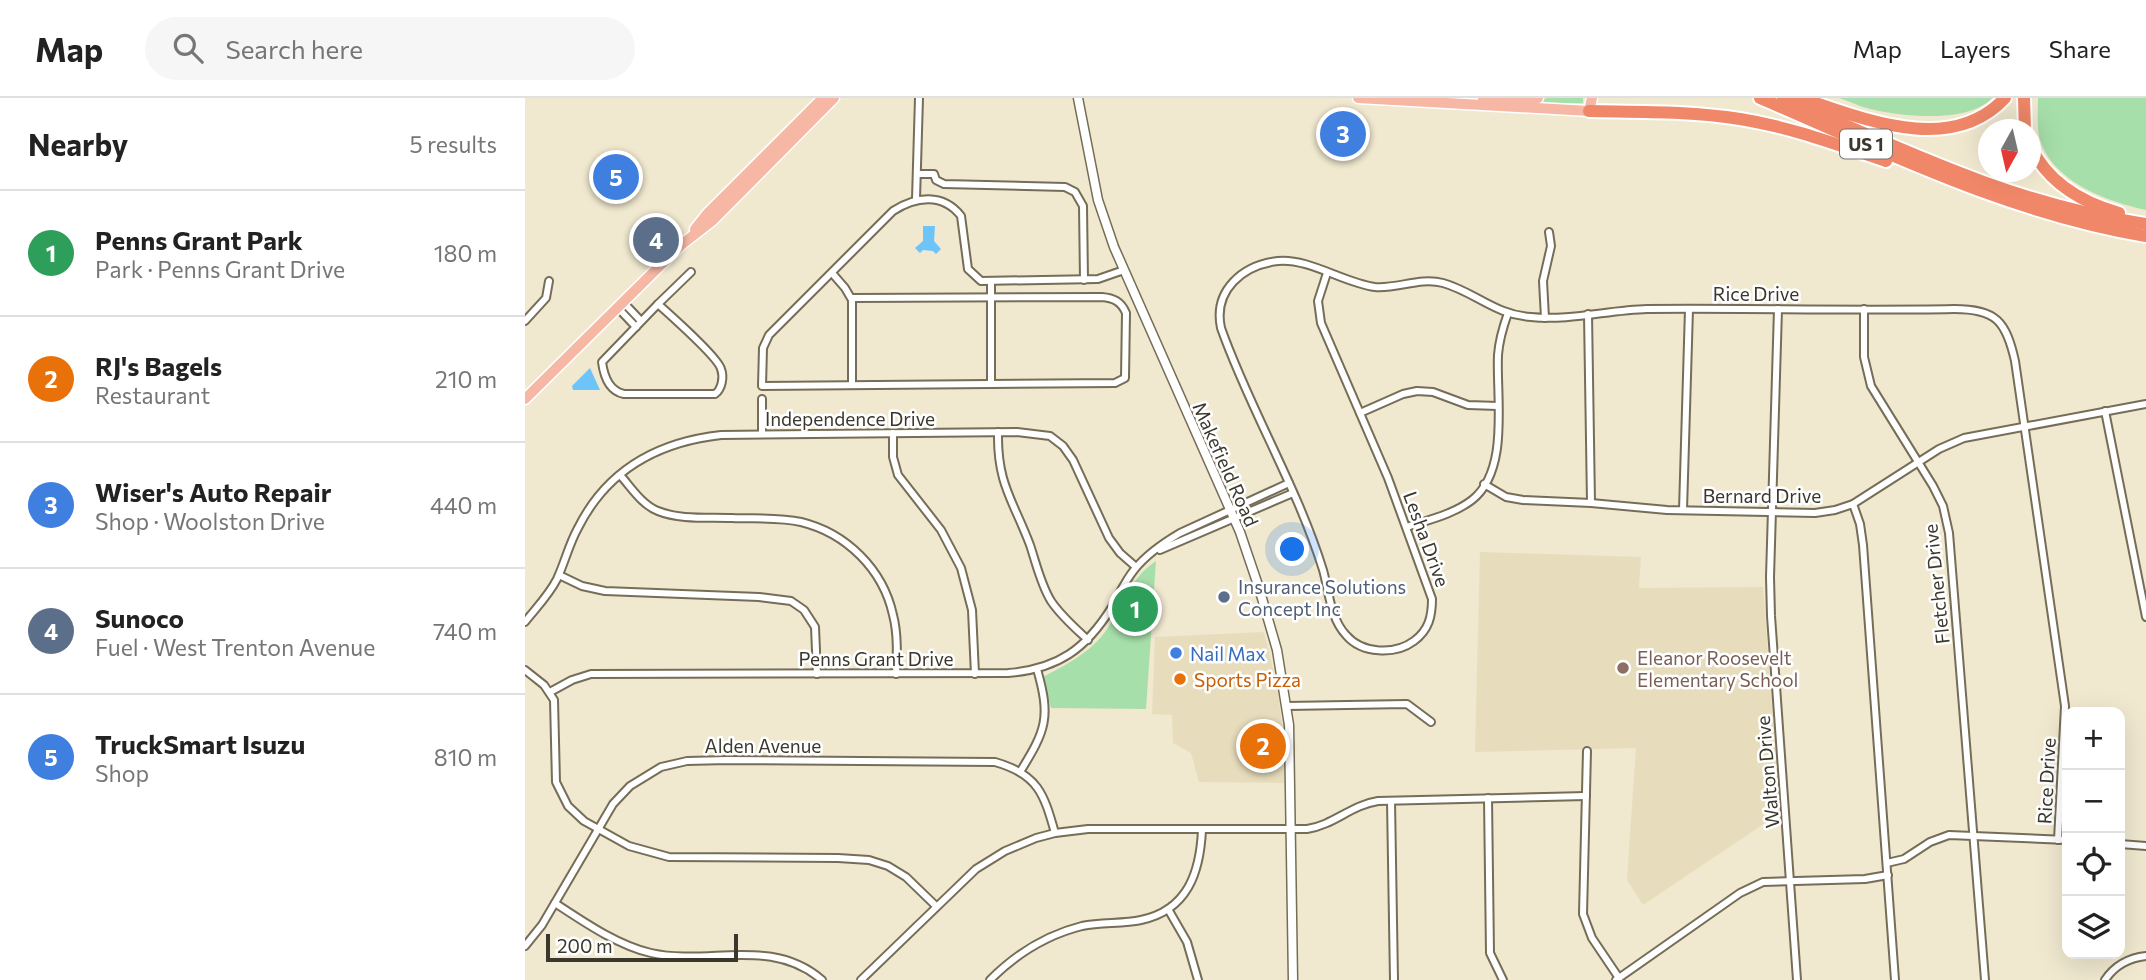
<!DOCTYPE html>
<meta charset="utf-8">
<style>
body{margin:0;font-family:Commissioner,sans-serif;background:#f6f6f6;color:#222}
.controls{position:absolute;right:21px;bottom:21px;display:grid;overflow:hidden;border-radius:14px;box-shadow:0 7px 28px #0002}
.controls button{width:63px;height:63px;display:grid;place-items:center;padding:0;border:0;border-bottom:2px solid #e0e0e0;background:#fff;color:#222;font:35px sans-serif}
.compass{position:absolute;left:1453px;top:21px;width:63px;height:63px;border-radius:50%;background:#fff;box-shadow:0 7px 28px #0002;rotate:188deg}
.scale{position:absolute;left:21px;bottom:18px;width:192px;box-sizing:border-box;padding-left:7px;border:4px solid #3a372d;border-top:0;font-size:19px;line-height:24px;white-space:nowrap;color:#3a372d;-webkit-text-stroke:5px #fff;paint-order:stroke}
.you{position:absolute;left:768px;top:452px;width:24px;height:24px;margin:-18px;border:5px solid #fff;border-radius:50%;background:#1a73e8;box-shadow:0 0 0 10px #1a73e833}
.badge{display:grid;place-items:center;width:46px;height:46px;border-radius:50%;background:#2d7061;color:#fff;font-size:23px;font-weight:700}
.pin{position:absolute;translate:-50% -50%;border:4px solid #fff;box-shadow:0 2px 7px #0006}
.list{margin:0;padding:0;list-style:none}
h2{display:flex;justify-content:space-between;align-items:center;height:91px;margin:0;padding:0 28px;font-size:30px}
h2 small{font-size:23px;font-weight:400;color:#767676}
.list li{display:grid;grid-template-columns:46px 1fr auto;gap:21px;align-items:center;box-sizing:border-box;height:126px;padding:0 28px;border-top:2px solid #e0e0e0}
.list b{display:block;font-size:26px;white-space:nowrap}
.list p{margin:0;font-size:23px;white-space:nowrap;color:#767676}
.list em{font-size:23px;font-style:normal;color:#767676}
.icon{flex:none;width:38px;height:38px;fill:none;stroke:currentColor;stroke-width:2;stroke-linecap:round;stroke-linejoin:round}
.map{position:relative;flex:none;width:1621px;height:882px;overflow:hidden}
header{display:flex;align-items:center;gap:42px;box-sizing:border-box;height:98px;padding:0 35px;background:#fff;border-bottom:2px solid #e0e0e0}
header strong{font-size:33px}
nav{display:flex;gap:38px;margin-inline-start:auto;font-size:24px}
.search{width:490px;height:63px;background:#f6f6f6;display:flex;align-items:center;gap:18px;box-sizing:border-box;padding:0 24px;border-radius:38px;color:#767676;font-size:26px}
main{display:flex}
aside{flex:1;background:#fff}
.map>svg:first-child{display:block}
</style>
<header>
<strong>Map</strong>
<div class="search"><svg class="icon" aria-label="search" viewBox="0 0 24 24"><circle cx="10" cy="10" r="6"/><path d="M15 15l6 6"/></svg>Search here</div>
<nav><a>Map</a><a>Layers</a><a>Share</a></nav>
</header>
<main>
<aside>
<h2>Nearby<small>5 results</small></h2>
<ul class="list">
<li><span class="badge" style="background:#2e9e5b">1</span><div><b>Penns Grant Park</b><p>Park · Penns Grant Drive</p></div><em>180 m</em></li>
<li><span class="badge" style="background:#e8710a">2</span><div><b>RJ's Bagels</b><p>Restaurant</p></div><em>210 m</em></li>
<li><span class="badge" style="background:#3f7fe0">3</span><div><b>Wiser's Auto Repair</b><p>Shop · Woolston Drive</p></div><em>440 m</em></li>
<li><span class="badge" style="background:#5c6f8a">4</span><div><b>Sunoco</b><p>Fuel · West Trenton Avenue</p></div><em>740 m</em></li>
<li><span class="badge" style="background:#3f7fe0">5</span><div><b>TruckSmart Isuzu</b><p>Shop</p></div><em>810 m</em></li>
</ul>
</aside>
<div class="map">
<svg width="1621" height="882" viewBox="0 0 1621 882">
<rect width="100%" height="100%" fill="#f0e8cf"/>
<g fill="#e7ddbd">
<path d="M955,454l161,5 -2,31 124,-1 17,226 -137,92 -16,-25 9,-132 -161,4z"/>
<path d="M739,534l12,48 7,51 2,52 -86,-1 -8,-29 -18,-10 -1,-28 -20,-1 3,-77z"/>
</g>
<g fill="#a7dfaa">
<path d="M1022,0h36v5l-48,1v-3z"/>
<path d="M1314,0h153c-23,25 -87,19 -117,12 -12,-2 -24,-8 -36,-12z"/>
<path d="M1513,0h108v112c-40,-9 -96,-29 -107,-74 -2,-12 -1,-26 -1,-38z"/>
<path d="M631,463l-10,148 -95,-1 -8,-31c21,-11 44,-23 59,-41 20,-25 25,-56 54,-75z"/>
</g>
<g fill="#6dc4f8">
<path d="M398,128h12l-1,15 7,8 -5,5 -3,-3 -10,-1 -3,3 -5,-5 8,-7z"/>
<path d="M65,270l10,22h-27l-1,-4z"/>
</g>
<g fill="none" stroke-linecap="round" stroke-linejoin="round">
<g stroke="#756d57" stroke-width="10">
<g id="minor">
<path d="M392,76h17l2,6 8,4 121,3 10,5 8,14 1,74"/>
<path d="M391,101l3,-101"/>
<path d="M307,175l13,15 7,12v85"/>
<path d="M802,175l-9,28 3,22 67,155 44,121c0,17 -3,31 -18,42 -19,14 -52,13 -68,-6 -16,-17 -17,-44 -23,-65 -26,-84 -73,-160 -102,-242 -8,-38 22,-63 57,-67 31,-3 66,22 97,26 22,2 45,-10 68,-4 32,9 52,32 88,34 38,4 78,-7 116,-8 102,-1 205,2 307,0 42,0 52,12 61,52l50,345 -7,134"/>
<path d="M466,184v102"/>
<path d="M327,200l250,-1c11,1 19,4 24,16l-1,65 -10,5 -353,3 1,-38 6,-13 124,-124c23,-15 50,-18 68,5l7,53 13,12 117,-2 26,-9"/>
<path d="M99,205l17,18"/>
<path d="M133,206c12,11 60,53 63,65 3,8 1,20 -6,25h-91c-15,-3 -20,-17 -22,-32z"/>
<path d="M133,206l33,-32"/>
<path d="M93,210l18,19"/>
<path d="M1253,211l-8,268 1,39 26,364"/>
<path d="M1339,211v48l7,29 62,100 10,20 6,27 36,447"/>
<path d="M1063,216l3,189"/>
<path d="M1020,220l-2,-37 8,-35 -2,-14"/>
<path d="M0,223l21,-23 3,-17"/>
<path d="M1580,313l41,206"/>
<path d="M835,315l43,-19 14,-3 16,1 35,13 30,1"/>
<path d="M473,334c-1,52 15,68 32,113 6,18 11,40 21,56 10,15 24,27 37,39"/>
<path d="M368,335v24l5,18 43,55 20,38 11,42 3,64"/>
<path d="M237,336v-35"/>
<path d="M95,377c11,12 22,30 38,36 22,9 51,6 74,7 23,1 47,-1 69,4 45,11 82,47 92,93 5,19 4,40 3,59"/>
<path d="M959,386l22,13 17,3 68,3 76,7 148,3 20,-3 18,-6 86,-55 25,-11 182,-34"/>
<path d="M1328,406l7,20 3,21 32,435"/>
<path d="M1158,412l6,-201"/>
<path d="M882,429c21,-7 47,-13 65,-27 38,-30 24,-102 26,-145 1,-14 5,-28 10,-42"/>
<path d="M635,452l133,-57"/>
<path d="M34,477l23,11 23,5 154,6 32,4 13,9 11,17 2,47"/>
<path d="M0,524c11,-14 24,-27 32,-43 8,-17 12,-35 21,-51 29,-58 80,-86 143,-93l296,-3 33,4 13,10 10,14 36,78 11,15 16,14"/>
<path d="M0,572l19,15 10,15 2,82 12,24 16,15 45,25 40,11 169,1 31,2 19,6 18,11 30,29"/>
<path d="M25,594l22,-12 19,-6 417,-1c50,-4 78,-24 104,-66 7,-12 13,-26 22,-37 12,-15 29,-27 46,-37l109,-50"/>
<path d="M762,608l120,-2 24,18"/>
<path d="M1062,653l-4,163 9,24 27,40"/>
<path d="M495,674c26,-42 31,-54 17,-103"/>
<path d="M963,700l2,155 13,27"/>
<path d="M866,703l3,179"/>
<path d="M1595,746l26,2"/>
<path d="M1362,765l17,-4 26,-17 19,-7 118,5"/>
<path d="M30,805c29,19 62,42 96,50 59,13 120,-17 171,27"/>
<path d="M643,811l19,33 11,38"/>
<path d="M0,848l17,-21 71,-121 17,-18 31,-19 26,-6 40,-1 268,2c43,12 49,32 60,71"/>
<path d="M336,882l115,-111 29,-18 31,-13 19,-5 33,-4h219c27,-4 44,-24 71,-28l208,-5"/>
<path d="M465,882c26,-26 56,-45 92,-54 20,-4 40,-2 59,-6 47,-10 59,-48 61,-90"/>
<path d="M1091,882l124,-87 23,-11 102,-3 23,-4"/>
<path d="M1580,882c10,-15 23,-22 41,-24"/>
</g>
</g>
<g stroke="#756d57" stroke-width="11">
<path id="tertiary" d="M553,0l20,102 16,47 126,285 19,56 18,62 12,75 4,255"/>
</g>
<g stroke="#fff" stroke-width="13">
<g id="primary">
<path d="M833,0l231,13"/>
<path d="M958,1l55,-1"/>
<path d="M1064,13l3,-13"/>
<path d="M170,131l12,-15 116,-116"/>
<path d="M0,301l156,-154 32,-25 121,-122"/>
</g>
</g>
<g stroke="#fff" stroke-width="16">
<g id="motorway">
<path d="M1235,0c126,54 249,115 386,138"/>
<path d="M1258,0c118,51 234,108 363,126"/>
<path d="M1276,0c63,21 150,58 204,0"/>
<path d="M1499,0l1,32"/>
<path d="M1064,13c50,1 102,0 151,8 51,8 98,26 146,42"/>
<path d="M1506,49c17,36 50,55 88,66"/>
</g>
</g>
<use href="#minor" stroke="#fff" stroke-width="6"/>
<use href="#tertiary" stroke="#fff" stroke-width="8"/>
<use href="#primary" stroke="#f6b7a4" stroke-width="10"/>
<use href="#motorway" stroke="#f08768" stroke-width="12"/>
</g>
<circle fill="#5c6f8a" stroke="#fff" stroke-width="2.5" cx="699" cy="499" r="7"/>
<circle fill="#3f7fe0" stroke="#fff" stroke-width="2.5" cx="651" cy="555" r="7"/>
<circle fill="#8d6e63" stroke="#fff" stroke-width="2.5" cx="1098" cy="570" r="7"/>
<circle fill="#e8710a" stroke="#fff" stroke-width="2.5" cx="655" cy="581" r="7"/>
<g text-anchor="middle" dominant-baseline="central" stroke-width="5" stroke-linejoin="round" paint-order="stroke">
<rect fill="#fff" stroke="#75736c" stroke-width="2" x="1315" y="31.5" width="52" height="29" rx="5"/>
<g font-size="18" font-weight="bold" fill="#3a372d">
<text x="1341" y="46">US 1</text>
</g>
<g font-size="19" fill="#3a372d" stroke="#fff">
<text x="1231" y="195">Rice Drive</text>
<text x="325" y="320">Independence Drive</text>
<text transform="translate(701 366) rotate(66)">Makefield Road</text>
<text x="1237" y="397">Bernard Drive</text>
<text transform="translate(902 441) rotate(70)">Lesha Drive</text>
<text transform="translate(1411 486) rotate(-96)">Fletcher Drive</text>
<text x="351" y="560">Penns Grant Drive</text>
<text x="238" y="647">Alden Avenue</text>
<text transform="translate(1242 674) rotate(-95)">Walton Drive</text>
<text transform="translate(1521 683) rotate(-87)">Rice Drive</text>
</g>
<g font-size="19" fill="#4e5e75" stroke="#fff" text-anchor="start">
<text x="713" y="488">Insurance Solutions<tspan x="713" dy="22">Concept Inc</tspan></text>
</g>
<g font-size="19" fill="#366cbe" stroke="#fff" text-anchor="start">
<text x="665" y="555">Nail Max</text>
</g>
<g font-size="19" fill="#785e54" stroke="#fff" text-anchor="start">
<text x="1112" y="559">Eleanor Roosevelt<tspan x="1112" dy="22">Elementary School</tspan></text>
</g>
<g font-size="19" fill="#c56008" stroke="#fff" text-anchor="start">
<text x="669" y="581">Sports Pizza</text>
</g>
</g>
</svg>
<div class="controls">
<button>+</button>
<button>−</button>
<button><svg class="icon" aria-label="locate" viewBox="0 0 24 24"><circle cx="12" cy="12" r="6"/><path d="M12 2v4M12 18v4M2 12h4M18 12h4"/></svg></button>
<button><svg class="icon" aria-label="layers" viewBox="0 0 24 24"><path d="M12 4l9 5-9 5-9-5zM3 14l9 5 9-5"/></svg></button>
</div>
<svg class="compass" viewBox="-18 -18 36 36"><path d="M0-13l5 13h-10z" fill="#e53935"/><path d="M0 13l5-13h-10z" fill="#767676"/></svg>
<div class="scale">200 m</div>
<div class="you"></div>
<div class="pin badge" style="left:610px;top:511px;background:#2e9e5b">1</div>
<div class="pin badge" style="left:738px;top:648px;background:#e8710a">2</div>
<div class="pin badge" style="left:818px;top:36px;background:#3f7fe0">3</div>
<div class="pin badge" style="left:131px;top:142px;background:#5c6f8a">4</div>
<div class="pin badge" style="left:91px;top:79px;background:#3f7fe0">5</div>
</div>
</main>
